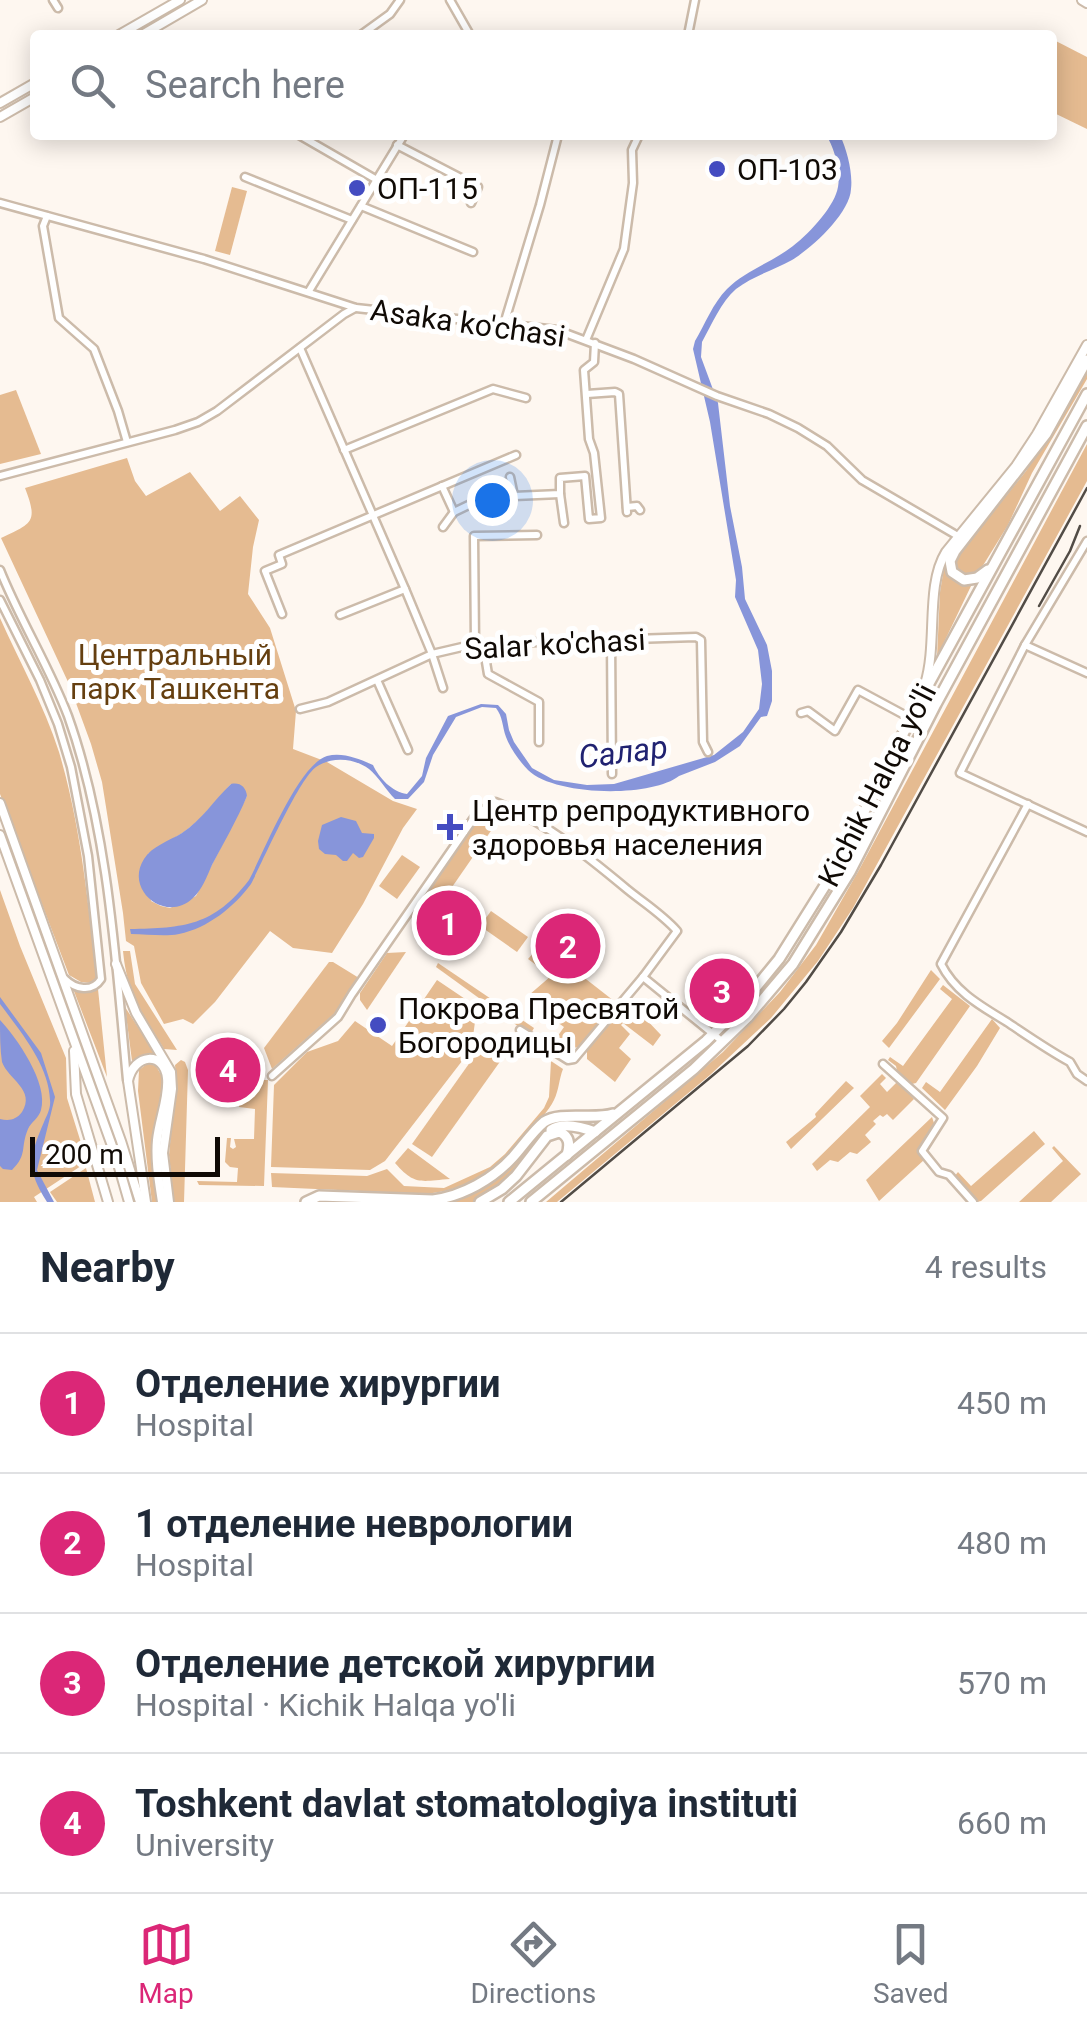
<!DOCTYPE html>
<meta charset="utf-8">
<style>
body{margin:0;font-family:Roboto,sans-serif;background:#f2f2f3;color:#1f2937}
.scale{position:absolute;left:30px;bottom:25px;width:190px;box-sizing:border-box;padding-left:10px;border:5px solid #100a05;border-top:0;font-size:28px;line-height:35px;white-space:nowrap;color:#100a05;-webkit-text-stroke:8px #fff;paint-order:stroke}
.you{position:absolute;left:492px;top:500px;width:35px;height:35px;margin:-25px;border:8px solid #fff;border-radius:50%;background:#1a73e8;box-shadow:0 0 0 15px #1a73e833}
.badge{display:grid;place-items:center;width:65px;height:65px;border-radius:50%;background:#db2777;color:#fff;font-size:32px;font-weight:700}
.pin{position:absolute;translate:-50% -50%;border:5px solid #fff;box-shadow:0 2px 10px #0006}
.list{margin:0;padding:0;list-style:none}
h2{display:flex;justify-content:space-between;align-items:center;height:130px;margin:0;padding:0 40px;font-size:42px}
h2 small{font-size:32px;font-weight:400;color:#747a83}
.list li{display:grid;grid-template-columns:65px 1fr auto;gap:30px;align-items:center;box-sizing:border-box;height:140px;padding:0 40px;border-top:2px solid #e0e1e3}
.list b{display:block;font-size:38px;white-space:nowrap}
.list p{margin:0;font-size:32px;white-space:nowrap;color:#747a83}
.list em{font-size:32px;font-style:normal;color:#747a83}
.icon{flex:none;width:55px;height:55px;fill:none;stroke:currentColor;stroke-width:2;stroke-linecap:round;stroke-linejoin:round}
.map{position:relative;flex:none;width:1087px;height:1202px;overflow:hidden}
.search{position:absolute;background:#fff;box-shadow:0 5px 25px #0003;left:30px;right:30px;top:30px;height:110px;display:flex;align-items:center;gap:25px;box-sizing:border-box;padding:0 35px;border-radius:10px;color:#747a83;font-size:38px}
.sheet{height:690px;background:#fff}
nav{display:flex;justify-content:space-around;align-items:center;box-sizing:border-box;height:140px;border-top:2px solid #e0e1e3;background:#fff;font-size:28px;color:#747a83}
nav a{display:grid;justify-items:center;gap:5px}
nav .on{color:#db2777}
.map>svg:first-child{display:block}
</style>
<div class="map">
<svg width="1087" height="1202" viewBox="0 0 1087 1202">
<rect width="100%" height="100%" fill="#fef7f0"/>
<g fill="#e5bb91" fill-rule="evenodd">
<path d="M1052,39l35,18v72l-35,-17z"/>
<path d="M232,187l15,4 -17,64 -15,-4z"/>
<path d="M1087,370v9l-55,94 -24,52 -29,47 -7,5 -13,-3 -5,-13 72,-90z"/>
<path d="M16,390l25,64 -41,10v-69z"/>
<path d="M1087,444v37l-234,427 -35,53 -47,57 -61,57 -153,127h-11l177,-150 57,-60 36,-47 43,-75z"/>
<path d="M127,458l8,23 11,15 44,-24 30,39 20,-15 19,24 -6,27 -5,47 22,34 26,83 -3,38 34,13 66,39 24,8 -14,19 -40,76 -31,49 -39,-5 -23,-17 -55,71 -22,22 -10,-5 -19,5 -23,-41 -7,-37 -8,-5 -3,-28 -21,-131 -11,-38 -22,-60 -68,-146c32,-15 37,-16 24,-50zM231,784l16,12 -51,100 -26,12 -9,-2 -10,-5 -3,-47 36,-22 16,-13z"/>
<path d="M945,562c2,15 10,23 26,24l-34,71 3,-65z"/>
<path d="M0,618c20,45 44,87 59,134 22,74 29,151 38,228l-6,3 -10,-1 -12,-7 -69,-181z"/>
<path d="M498,809l6,3 -72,104 -6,-20 55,-82 6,-4z"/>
<path d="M402,855l18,12 -23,32 -18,-13z"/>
<path d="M0,890l20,56 46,112 1,40 20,64 -53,35 3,5h-37z"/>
<path d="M491,911l37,26 -11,15 -37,-26z"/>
<path d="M541,944l82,64 9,-9 9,15 20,21 -8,11 -30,-23 -2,2 9,9 -11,14 12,11 -16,23 -28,-23v-8l-6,-4 -21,2 -7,-6 11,-16 -14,-10 3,-9 -24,-13 22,-19 -23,-17z"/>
<path d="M123,951h7l5,33 42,66 -13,-1c-22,-36 -37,-55 -41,-98z"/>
<path d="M406,952l-39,58 -7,-10v-7l27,-40z"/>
<path d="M329,962h4l26,16 -24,35 -63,56 -8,-21z"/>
<path d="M438,963l96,65 -4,7 -94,-68z"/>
<path d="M931,970l9,9 -51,69 -7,-7 15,-18z"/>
<path d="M437,980l40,27 -5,37 -3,8 -84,109 -15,9 -99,-3 3,-82 33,-33 31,-11 17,-20 37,25z"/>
<path d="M943,985l27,21 -54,77 -4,1 -15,-13 -1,-5 -8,-6 2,-3 13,9 49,-67 -12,-10z"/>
<path d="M72,986l16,5 10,-2 9,88z"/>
<path d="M125,1007l33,51 -13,-3 -13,6z"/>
<path d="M992,1019l8,9 -23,38 -32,44 -23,-22 4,-6 14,10z"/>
<path d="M498,1041l11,8 -77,108 -20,-13 66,-93z"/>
<path d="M181,1060l4,2 3,8 -4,132h-10l-5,-47 7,-77 -1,-13z"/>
<path d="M551,1061l12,8c-4,10 -4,21 -9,31 -5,11 -16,21 -24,31 -30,35 -56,58 -104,63l-154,-7 -1,-14 96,3 20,-7 17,17 40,2 46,-21 15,-13 39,-46 5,-11z"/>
<path d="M148,1063l8,3 7,12 -10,69 5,55h-6l-14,-111 1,-21z"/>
<path d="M882,1074l4,4 -6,6 7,8 11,-11 16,18 -21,21 -6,-6 -4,3 -3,-2 -7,6 3,3 -11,11 6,7 -14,12 -7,-2 -12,10 -8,-2 -13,11 -5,-7 58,-57 -10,-11z"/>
<path d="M250,1080h18l-4,106 -65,-1 -2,-4 40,1 1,-14 -8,-1 -5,-5 2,-24h4l-1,9 3,2 3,-2 -2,-8h20l1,-30 -16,-2 1,-24h9z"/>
<path d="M846,1081l8,7 -63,61 -5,-7 30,-25 -1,-3z"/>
<path d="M932,1117l3,9 -16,23 5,11 -45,41 -13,-21z"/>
<path d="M558,1120l33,1 -3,3 -26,-2 -10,1 -5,4 -20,32 -25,26 -29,17h-26l28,-12 73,-67z"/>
<path d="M1034,1131l11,13 -64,57 -4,1 -23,-25 4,-5 13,14z"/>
<path d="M1054,1146l27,28 -30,28h-32l44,-41 -11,-13z"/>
<path d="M408,1148l42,31c-29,2 -35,7 -55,-16z"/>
<path d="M86,1168l9,34h-38l-7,-10z"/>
</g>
<g fill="#8795da">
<path d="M826,135h14c7,15 13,38 11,54 -1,24 -39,59 -59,71 -18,10 -39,16 -56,29 -15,13 -24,35 -34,53l-1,15 17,46 12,103 12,61 3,32 22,46 5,26v30l-5,15 -6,1 -21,29 -25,16 -36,14c-28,22 -125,20 -151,-6 -8,-8 -18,-22 -22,-33 -4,-11 -3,-20 -10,-29l-14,-1 -26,10 -23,38 -9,27 -16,17h-13c-9,-9 -17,-23 -26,-30 -15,-11 -37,-13 -53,-2 -17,12 -53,94 -65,117 -17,23 -43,44 -72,50 -15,3 -32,0 -48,0l-1,-5c54,-1 84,-3 119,-49 15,-28 49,-115 78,-124 16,-4 32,3 46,9 6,13 19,27 34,29l15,-18 4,-18 22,-42 33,-12 17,1 8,9 3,16 5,12 18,26 22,12 33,5 27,-1 100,-29 29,-23 16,-23 3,-25 -4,-34 -23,-53 1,-17 -26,-158 -17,-73 2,-8c10,-17 18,-38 32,-52 17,-17 40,-25 59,-38 17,-11 43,-38 50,-57 7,-16 -1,-46 -10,-59z"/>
<path d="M231,784c9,-2 15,3 16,12 -10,24 -23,46 -35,69 -5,11 -10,25 -19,33 -27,26 -69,-8 -49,-39 8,-13 25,-18 38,-26 20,-13 32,-33 49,-49z"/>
<path d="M341,817l15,4 6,12 12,1v4l-11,19 -4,1 -6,-5 -6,8h-4l-7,-6 -11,-1 -6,-5 -1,-8 4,-16z"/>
<path d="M0,997l41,56 14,44 -18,73 17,32h-7c-21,-33 -18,-45 -3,-80 3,-7 7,-14 6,-22 -1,-35 -30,-69 -50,-96z"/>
<path d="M0,1020c17,18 49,64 41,90 -2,8 -10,12 -13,19 -8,19 0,25 -16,41l-9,-1 -3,-3v-47c9,2 16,1 22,-7 14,-22 -14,-33 -20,-50 -2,-13 -2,-28 -2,-42z"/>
</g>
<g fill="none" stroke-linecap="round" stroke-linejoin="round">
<g stroke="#cba" stroke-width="11">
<g id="minor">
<path d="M53,0l5,8"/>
<path d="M450,0l20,35"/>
<path d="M361,35l29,-21 10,-14"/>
<path d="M688,35l7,-35"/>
<path d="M299,135l78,45"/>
<path d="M397,145l81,42 -7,16"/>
<path d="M245,177l107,43"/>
<path d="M0,203l204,56 152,49 201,22 77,29 83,37 52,18 29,14 29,18 35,34 101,59"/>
<path d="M361,206l112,46"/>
<path d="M47,216l-4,10 16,92 35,31 24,62 9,31"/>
<path d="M309,291l95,-156"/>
<path d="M504,324l36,-119 18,-70"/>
<path d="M586,340l38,-91 9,-66 -1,-33 7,-15"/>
<path d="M300,348l105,241 27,65 11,34"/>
<path d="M587,394l28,-2 4,2 8,118"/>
<path d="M344,450l149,-61 33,9"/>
<path d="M0,476l175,-46 23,-8 19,-11 127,-97 11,-6"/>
<path d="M510,477l4,19 46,-2v-16l25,-2 4,43 12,-1 -7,-65 -5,-14 -5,-69 10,-8 1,-19"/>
<path d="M442,486l12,26"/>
<path d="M560,494l4,29"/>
<path d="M627,507l10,-1 3,4"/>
<path d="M443,527l11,-15 23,-11"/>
<path d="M1087,541l-62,104 -65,128 127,59"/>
<path d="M0,570c20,50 49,96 68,146 40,112 48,246 59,364"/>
<path d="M0,600l40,80 18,44 13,43 17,89 13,123c-9,14 -26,10 -36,0"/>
<path d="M282,614l-17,-43 17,-7 -3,-9 237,-100"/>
<path d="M340,615l65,-26"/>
<path d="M611,639l1,135"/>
<path d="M475,644l-1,-108 63,-1"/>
<path d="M483,644l5,30 51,28v40"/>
<path d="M1025,645l62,28"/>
<path d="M377,680l31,70"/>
<path d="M300,709l28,-7 104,-48 43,-10 221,-7 5,3 2,102 5,10"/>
<path d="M801,713l7,-2 27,20 23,-41 52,28"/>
<path d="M1028,804l-87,160c14,28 40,42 66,58 21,14 41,28 63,40l7,12 10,7"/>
<path d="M643,977l80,65"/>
<path d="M883,1064l60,54 -21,33 17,21 10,3 24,27"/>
<path d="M272,1076l66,-59 14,-23 124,-179 19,-13c50,19 92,54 133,88 16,13 35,25 49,41l-34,46 -69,82 -6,1 -48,-30"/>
</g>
</g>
<g stroke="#cba" stroke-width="12">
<g id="major">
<path d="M1082,0l5,3"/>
<path d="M119,35l61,-35"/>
<path d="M142,35l60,-35"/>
<path d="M0,103l35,-20"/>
<path d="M0,117l35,-20"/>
<path d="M925,684c13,-41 0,-98 21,-132l70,-86 21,-32 50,-89"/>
<path d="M0,803l121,338 19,61"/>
<path d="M0,835l116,322 13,45"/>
<path d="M116,964l20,49 35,59 1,17 -9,64 6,49"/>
<path d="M74,1051l2,43 32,108"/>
<path d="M146,1202l-18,-121c6,-28 36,-30 39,-3 2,19 -8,42 -10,62 -2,20 2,42 5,62"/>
</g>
</g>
<g stroke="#cba" stroke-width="14">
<g id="highway">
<path d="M988,570l-11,8 -13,2 -12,-8 -2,-11 5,-10 91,-117 41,-74"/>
<path d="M551,1130c12,-8 31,-3 44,2"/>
<path d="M306,1202l13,-6 114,4c30,-4 60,-21 80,-43 10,-11 20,-26 31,-35 15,-11 50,-2 69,-8"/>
<path d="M480,1202l22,-13 14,-13 31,-40 12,-4c11,4 11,13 8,23"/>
<path d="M509,1202l197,-161 34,-34 39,-48 57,-91 85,-170 166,-304"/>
<path d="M531,1202l163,-133 54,-52 45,-53 57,-92 86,-168 151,-278"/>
</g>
</g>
<use href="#minor" stroke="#fff" stroke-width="6"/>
<use href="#major" stroke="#fff" stroke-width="8"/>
<use href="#highway" stroke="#fff" stroke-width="9"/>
<g stroke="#524c46" stroke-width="2.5">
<path d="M1039,606l31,-55 10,-25"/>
<path d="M561,1202l187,-156 36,-37 22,-27 35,-50 40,-67 206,-377"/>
</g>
</g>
<g fill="#444cc1" stroke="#fff" stroke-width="4">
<circle cx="717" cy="169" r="10"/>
<circle cx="357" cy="188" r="10"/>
<path d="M445 812h10v10h10v10h-10v10h-10v-10h-10v-10h10z"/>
<circle cx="378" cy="1025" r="10"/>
</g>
<g text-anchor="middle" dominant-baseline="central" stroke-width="10" stroke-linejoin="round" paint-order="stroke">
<g font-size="30" fill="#100a05" stroke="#fff" text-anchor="start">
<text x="737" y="169">ОП-103</text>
<text x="377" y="188">ОП-115</text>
<text x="472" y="810">Центр репродуктивного<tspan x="472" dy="34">здоровья населения</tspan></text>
<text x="398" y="1008">Покрова Пресвятой<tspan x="398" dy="34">Богородицы</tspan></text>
</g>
<g font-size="30" fill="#100a05" stroke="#fff">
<text transform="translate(468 323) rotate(8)">Asaka ko'chasi</text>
<text transform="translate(555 644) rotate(-3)">Salar ko'chasi</text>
<text transform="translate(877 785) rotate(-63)">Kichik Halqa yo'li</text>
</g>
<g font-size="30" fill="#653f10" stroke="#fff">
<text x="175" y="654">Центральный<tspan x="175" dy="34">парк Ташкента</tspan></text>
</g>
<g font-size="32" font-style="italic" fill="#202271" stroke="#fff">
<text transform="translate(623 752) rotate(-7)">Салар</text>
</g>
</g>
</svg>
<div class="scale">200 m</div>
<div class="you"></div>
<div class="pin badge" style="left:449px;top:923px">1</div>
<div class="pin badge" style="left:568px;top:946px">2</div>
<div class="pin badge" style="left:722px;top:991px">3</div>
<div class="pin badge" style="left:228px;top:1070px">4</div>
<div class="search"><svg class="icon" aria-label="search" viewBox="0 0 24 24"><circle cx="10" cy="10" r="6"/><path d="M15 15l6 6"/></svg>Search here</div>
</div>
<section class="sheet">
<h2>Nearby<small>4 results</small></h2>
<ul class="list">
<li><span class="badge">1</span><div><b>Отделение хирургии</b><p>Hospital</p></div><em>450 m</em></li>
<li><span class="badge">2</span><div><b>1 отделение неврологии</b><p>Hospital</p></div><em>480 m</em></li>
<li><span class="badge">3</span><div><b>Отделение детской хирургии</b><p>Hospital · Kichik Halqa yo'li</p></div><em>570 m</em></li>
<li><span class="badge">4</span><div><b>Toshkent davlat stomatologiya instituti</b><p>University</p></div><em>660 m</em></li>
</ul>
</section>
<nav>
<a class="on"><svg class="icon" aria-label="map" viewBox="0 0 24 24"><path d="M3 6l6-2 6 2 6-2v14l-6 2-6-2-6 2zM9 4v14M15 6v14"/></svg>Map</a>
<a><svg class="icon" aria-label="directions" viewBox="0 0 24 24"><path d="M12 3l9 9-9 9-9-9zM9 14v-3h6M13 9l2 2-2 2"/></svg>Directions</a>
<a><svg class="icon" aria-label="saved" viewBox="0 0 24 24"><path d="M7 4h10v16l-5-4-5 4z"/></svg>Saved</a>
</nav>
